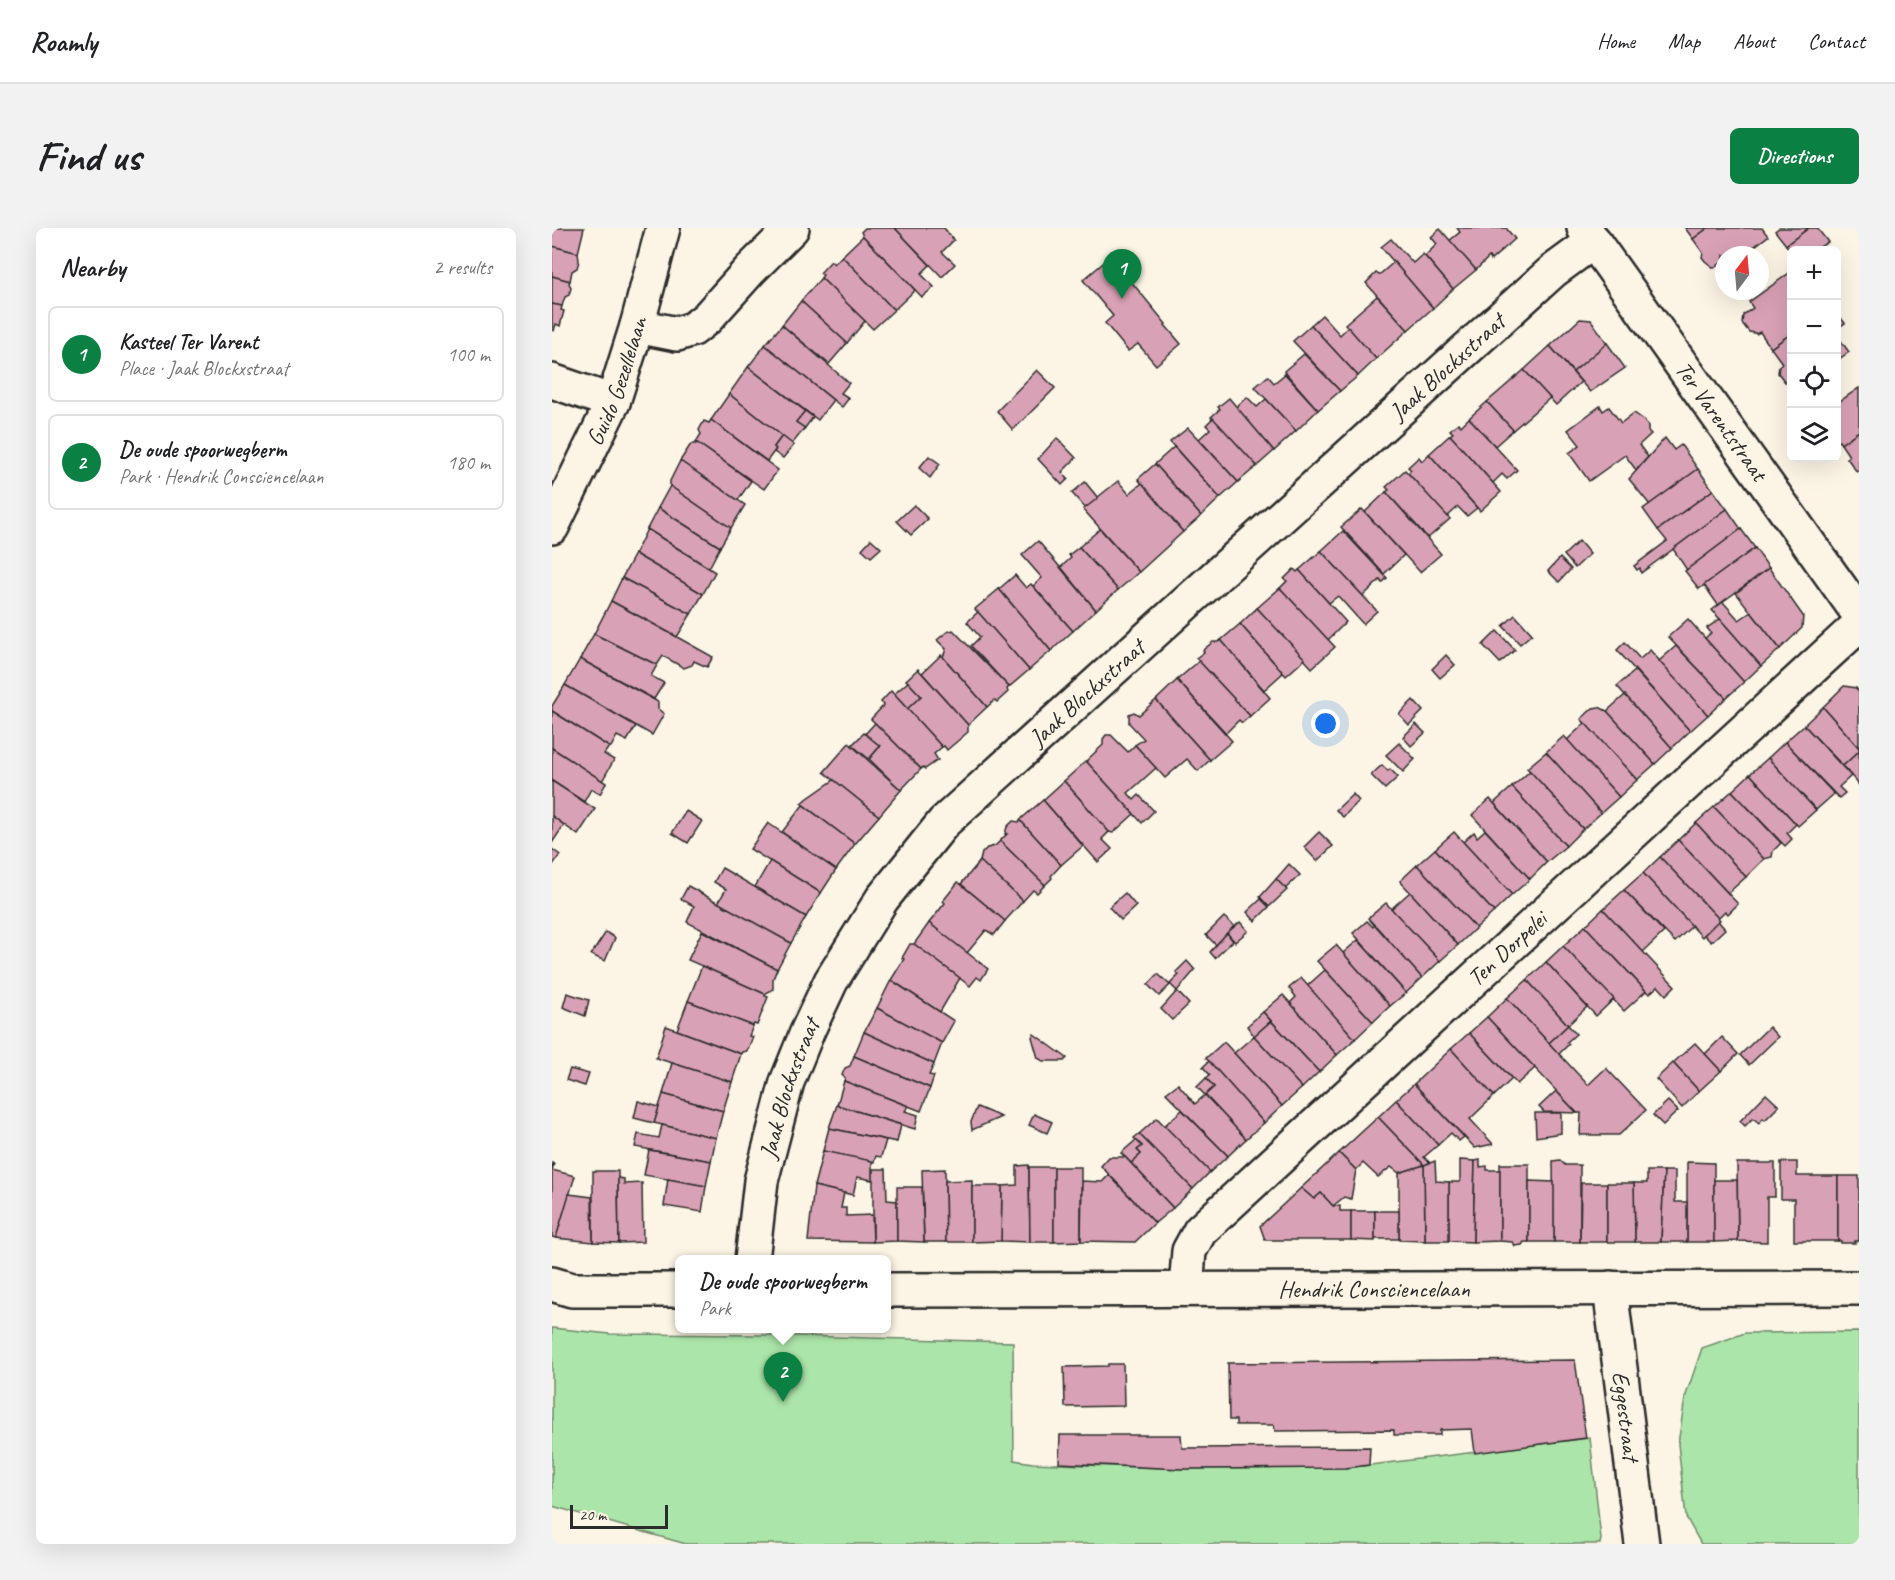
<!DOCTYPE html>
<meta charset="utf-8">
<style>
body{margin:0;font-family:Caveat,sans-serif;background:#f2f2f2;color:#202124}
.controls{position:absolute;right:18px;top:18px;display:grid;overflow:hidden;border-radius:9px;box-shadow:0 6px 24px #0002}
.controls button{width:54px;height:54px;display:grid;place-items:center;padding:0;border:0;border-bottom:2px solid #e0e0e0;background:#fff;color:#202124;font:30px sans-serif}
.compass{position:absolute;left:1163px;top:18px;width:54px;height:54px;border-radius:50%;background:#fff;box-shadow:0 6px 24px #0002;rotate:16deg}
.scale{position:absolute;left:18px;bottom:15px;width:98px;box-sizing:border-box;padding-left:6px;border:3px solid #2b2b2b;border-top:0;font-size:16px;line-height:21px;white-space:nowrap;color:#2b2b2b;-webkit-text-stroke:4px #fcf5e5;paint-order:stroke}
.you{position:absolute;left:774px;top:496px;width:21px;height:21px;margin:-15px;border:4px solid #fff;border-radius:50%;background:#1a73e8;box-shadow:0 0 0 9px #1a73e833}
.badge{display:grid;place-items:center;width:39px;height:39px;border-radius:50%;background:#0b8043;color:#fff;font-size:20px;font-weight:700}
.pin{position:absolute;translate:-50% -50px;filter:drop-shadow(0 2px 3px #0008)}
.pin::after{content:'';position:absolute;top:32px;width:21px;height:18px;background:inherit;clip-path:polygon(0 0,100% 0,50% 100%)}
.popup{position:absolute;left:123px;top:1027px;width:216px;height:78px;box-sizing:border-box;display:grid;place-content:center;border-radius:9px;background:#fff;filter:drop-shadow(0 2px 4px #0005);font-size:20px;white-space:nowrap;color:#757577}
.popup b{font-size:22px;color:#202124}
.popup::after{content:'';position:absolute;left:50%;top:100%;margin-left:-12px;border:12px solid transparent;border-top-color:#fff}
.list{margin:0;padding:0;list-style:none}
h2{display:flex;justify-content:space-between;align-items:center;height:78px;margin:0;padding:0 24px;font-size:26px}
h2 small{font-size:20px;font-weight:400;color:#757577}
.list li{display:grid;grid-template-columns:39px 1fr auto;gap:18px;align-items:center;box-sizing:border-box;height:96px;margin:0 12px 12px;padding:0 12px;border:2px solid #e0e0e0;border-radius:9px}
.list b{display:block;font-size:22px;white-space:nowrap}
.list p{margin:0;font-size:20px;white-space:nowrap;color:#757577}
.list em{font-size:20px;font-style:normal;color:#757577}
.icon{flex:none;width:33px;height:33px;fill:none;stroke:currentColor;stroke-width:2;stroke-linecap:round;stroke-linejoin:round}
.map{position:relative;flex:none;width:1307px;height:1316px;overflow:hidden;border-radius:9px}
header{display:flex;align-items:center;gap:36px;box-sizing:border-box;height:84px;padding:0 30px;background:#fff;border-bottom:2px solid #e0e0e0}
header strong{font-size:28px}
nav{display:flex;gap:33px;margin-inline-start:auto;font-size:21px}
.intro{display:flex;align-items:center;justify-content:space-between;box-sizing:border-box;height:144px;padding:0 36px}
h1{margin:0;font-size:42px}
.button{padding:15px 27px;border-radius:9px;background:#0b8043;color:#fff;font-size:21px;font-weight:700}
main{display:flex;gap:36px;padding:0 36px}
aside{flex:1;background:#fff;border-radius:9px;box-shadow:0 6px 24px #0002}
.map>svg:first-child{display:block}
</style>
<header>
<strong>Roamly</strong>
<nav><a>Home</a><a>Map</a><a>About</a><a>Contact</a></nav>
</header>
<div class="intro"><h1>Find us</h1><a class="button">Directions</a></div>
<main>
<aside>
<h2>Nearby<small>2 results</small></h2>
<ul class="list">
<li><span class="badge">1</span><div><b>Kasteel Ter Varent</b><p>Place · Jaak Blockxstraat</p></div><em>100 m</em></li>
<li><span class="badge">2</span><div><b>De oude spoorwegberm</b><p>Park · Hendrik Consciencelaan</p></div><em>180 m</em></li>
</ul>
</aside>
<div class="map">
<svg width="1307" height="1316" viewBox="0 0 1307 1316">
<rect width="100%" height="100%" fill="#fcf5e5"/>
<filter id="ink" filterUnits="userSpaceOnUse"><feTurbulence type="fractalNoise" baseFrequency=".0167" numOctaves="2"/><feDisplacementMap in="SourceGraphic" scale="12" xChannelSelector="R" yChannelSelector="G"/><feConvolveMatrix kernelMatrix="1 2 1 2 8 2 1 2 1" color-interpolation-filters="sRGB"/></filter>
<g filter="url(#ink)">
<g fill="#ace5a9" stroke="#6c886a" stroke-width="1.5">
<path d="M0,1100l58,6 154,1 249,7 1,118 19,3 150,6 163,-1 244,-30 11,101 -1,5h-914l-134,-38z"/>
<path d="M1307,1104v212h-158l-15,-27 -8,-73 7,-46 17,-50 43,-15z"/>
</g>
<g fill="#d9a1b5" stroke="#2b2b2b" stroke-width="1.5">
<path d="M0,0h32l-6,25 -26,-7z"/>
<path d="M313,0h30l35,37 -9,9 13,13 -12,10 -59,-61 -2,-4z"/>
<path d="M343,0h49l10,12 -12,12 13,12 -13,13z"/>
<path d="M905,0h49l9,11 -24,21 -2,-3 -13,13 -27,-29 11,-9z"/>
<path d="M1133,0h23l-15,11z"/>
<path d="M1156,0h54l6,8 -25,19h-19v6l-10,7 -9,-7 -3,-4 1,-4 -10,-14z"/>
<path d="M1227,0h30l-23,17 -11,-14z"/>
<path d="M1257,0h8l11,14 -13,8h-23v3l-6,-8z"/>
<path d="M888,1l36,41 -23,19 -28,-33 12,-12 -6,-7z"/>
<path d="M311,8l52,54 -21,20 -52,-54z"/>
<path d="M839,11l22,24 10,-9 30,35 -20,19 -52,-61z"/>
<path d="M0,18l26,7 1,8 -2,7 -5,3 -2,10 -18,-5z"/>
<path d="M290,28l52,54 -21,19 -52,-51 2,-3 -3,-2 11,-12 3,3z"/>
<path d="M556,31l20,23 2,-2 36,44 -1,1 16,19 -25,21 -18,-21 -10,7 -23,-28 8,-7 -30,-36z"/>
<path d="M842,34l39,46 -25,22 -42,-47 10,-10 3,2z"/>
<path d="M1240,43v62l-21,15 -11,-16 -4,2 -1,-1 -6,-1 -7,-9 1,-8 10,-7 -4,-6z"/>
<path d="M0,48l18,5 -1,2 2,5 -2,7 -4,2 -3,9 -10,-2z"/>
<path d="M269,50l44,43 -18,22 -46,-42z"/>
<path d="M825,68l31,34 -32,29 -31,-35z"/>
<path d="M249,73l46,42 -18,21 -47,-39z"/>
<path d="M0,76l10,2 -1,4 3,1 -4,15 -4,-2 -2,7 -2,-1z"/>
<path d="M1284,84l9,11 -9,6z"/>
<path d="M770,87l18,20 8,-8 28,32 -18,17 -47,-51z"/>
<path d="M1028,91l11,1 16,23 -34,29 -23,-26z"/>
<path d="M230,97l67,58 -8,10 8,5 -7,9 -77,-62z"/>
<path d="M759,97l47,51 -18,15 -47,-50z"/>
<path d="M1240,105v50l-7,-1 -7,-9 1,-7 3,-3 -11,-15z"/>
<path d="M1284,106l13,18 -13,9z"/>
<path d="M1055,115l18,25 -35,24 -17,-20z"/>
<path d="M213,117l68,55 -15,20 -70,-53z"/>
<path d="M998,118l31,36 -25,23 -32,-35z"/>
<path d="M752,126l36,37 -22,19 -34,-39z"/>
<path d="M196,139l57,44 -9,11 9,6 -13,16 -63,-50z"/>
<path d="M485,142l18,18 -42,42 -16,-19z"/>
<path d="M972,142l26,28 -37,32 -26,-28z"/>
<path d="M733,146l33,36 -22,21 -41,-44 13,-11 6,7z"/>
<path d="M1307,160v43l-18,13 -2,-3 -3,2v-39z"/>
<path d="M177,166l53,42 -8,11 2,2 -9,12 -56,-41z"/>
<path d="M695,169l10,10 9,-8 30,32 -22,20 -38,-44z"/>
<path d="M677,170l45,53 -17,15 -46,-49 9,-8 -2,-2z"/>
<path d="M935,174l26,28 -18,16 -26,-28z"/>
<path d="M1048,178l3,5 6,-4 12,16 13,-10 10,7 4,6v5l3,3 -12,11 9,12 -12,13 -11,-15 -36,26 -20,-28 11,-8 -12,-15z"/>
<path d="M253,183l8,6 -8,11 -9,-6z"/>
<path d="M661,190l44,48 -19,16 -39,-43 11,-10 -4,-4z"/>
<path d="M917,190l48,52 -10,9 -5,-5 -9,9 -43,-48 3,-2 -3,-3 8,-7 3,3z"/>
<path d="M159,192l67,50 -14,19 -68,-47 5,-8 -2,-4 5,-9 5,2z"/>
<path d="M636,200l50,54 -18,16 -50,-56z"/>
<path d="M1307,203v39l-2,2 -10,-14 2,-2 -8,-12z"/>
<path d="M898,207l51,57 -21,19 -51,-57z"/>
<path d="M230,208l12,9 -11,13 -9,-6 2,-3 -2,-2z"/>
<path d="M505,210l19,20 -14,14 6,7 -6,6 -24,-26z"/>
<path d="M1113,210l9,12 7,-5 17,24 -48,36 -21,-26z"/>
<path d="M144,214l55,39 -13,19 -58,-39 11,-17h5z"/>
<path d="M622,219l46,51 -19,18 -46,-52z"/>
<path d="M877,226l48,54 -10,8 -9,-9 -11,10 -39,-44 3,-3 -3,-3 11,-10 3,4z"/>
<path d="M377,228l11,8 -10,14 -11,-10z"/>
<path d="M128,233l65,44 -14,23 -61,-42v-5z"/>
<path d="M603,236l46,52 -18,16 -45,-53z"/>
<path d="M1146,241l15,21 -55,40 -15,-21z"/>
<path d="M853,242l45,49 -22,19 -42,-46 3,-2 -3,-3z"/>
<path d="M566,253l11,13 13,-11 41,49 -44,40 -56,-63z"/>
<path d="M533,254l13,16 -13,10 -13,-15z"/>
<path d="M118,258l61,42 -11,19 -62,-39z"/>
<path d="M1161,262l14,19 -86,64 -1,-5 -3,2 -3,-4 33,-25 -9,-11z"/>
<path d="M834,264l55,62 -21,18 -55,-60z"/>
<path d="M362,277l14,14 -17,16 -14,-14z"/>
<path d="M106,280l62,39 -11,21 -62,-39z"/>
<path d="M810,281l42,46 -20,19 -43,-47z"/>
<path d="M1175,281l14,20 -54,41 -14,-21z"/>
<path d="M95,301l68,43 -12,22 -68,-40z"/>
<path d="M548,301l39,43 -21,18 -39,-43z"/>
<path d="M1189,301l14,19 -56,41 -14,-18z"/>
<path d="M791,303l44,47 -5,5 -2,-3 -17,16 -42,-45z"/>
<path d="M319,311l10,9 -10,9 -9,-8z"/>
<path d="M486,313l58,69 -23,21 -40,-45 9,-8 -20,-23z"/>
<path d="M1027,313l11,13 -15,14 -11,-13z"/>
<path d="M527,319l39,43 -22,20 -35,-43 10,-9 -2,-3z"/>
<path d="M1203,320l14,20 -51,37 -14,-20z"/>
<path d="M769,323l56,60 -14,13 -25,-28 -9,7 -30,-33z"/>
<path d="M83,326l68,40 -12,20 -69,-36z"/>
<path d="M1008,330l11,11 -12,13 -11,-11z"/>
<path d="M1217,340l34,48 -1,12 -22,21 -44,-56z"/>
<path d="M742,341l3,3 2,-2 47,52 -18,18 -48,-52 7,-7 -3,-2z"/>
<path d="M463,347l11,13 5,-4 42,47 -22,20 -52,-62z"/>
<path d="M70,350l69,36 -14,23 -66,-36z"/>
<path d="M728,360l55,59 -23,21 -55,-60z"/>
<path d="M447,361l52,62 -22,19 -54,-61z"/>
<path d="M59,373l66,36 36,20 -6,10 -13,-6 -2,4 -8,3 -21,-12 -6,9 -63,-31z"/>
<path d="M1171,374l16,18 12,-8 29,37 -19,17 -49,-56z"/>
<path d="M705,380l48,51 -19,17 -46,-52z"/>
<path d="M426,384l51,58 -20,17 -38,-41 9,-9 -13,-15z"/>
<path d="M963,387l17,19 -12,10 -17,-18z"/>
<path d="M1136,391l56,63 -18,16 -58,-61z"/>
<path d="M1168,391l41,47 -17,16 -39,-44 6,-5 -4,-5z"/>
<path d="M688,396l43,49 -19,17 -43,-50z"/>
<path d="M401,402l56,57 -2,2 1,3 -11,10 -2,-2 -8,7 -44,-50 3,-8 -9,-9 10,-8z"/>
<path d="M945,403l18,19 -15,13 -17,-18z"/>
<path d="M42,406l63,31 -6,11 13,7 -10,16 -74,-40z"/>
<path d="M669,412l49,58 -20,18 -54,-58 8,-6 -1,-2 10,-8h5z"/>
<path d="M1073,414l15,17 10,-9 58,65 -18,16 -73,-81z"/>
<path d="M1124,418l50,52 -18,17 -49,-54z"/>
<path d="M389,427l46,52 -19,18 -46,-52z"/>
<path d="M894,427l9,10 -15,13 -8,-9z"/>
<path d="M28,431l78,43v7l6,5 -12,21 -87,-50z"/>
<path d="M647,433l51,55 -8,7 -3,-3 -13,13 -49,-53z"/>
<path d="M366,441l50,56v7l-21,18 -3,-4 -2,1 -35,-38 14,-13 -15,-16z"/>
<path d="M1083,443l55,60 -18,17 -55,-62z"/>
<path d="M625,452l55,61 -22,19 -54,-60z"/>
<path d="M356,454l13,14 -14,13 -13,-15z"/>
<path d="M13,457l71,41 -9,15 -10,-5 -6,11h-2l-57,-36v-5z"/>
<path d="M1292,458l12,2 3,4v56l-36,-41z"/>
<path d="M339,463l51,56 -8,7 4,6 -13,9 -2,-2 -2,2 -50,-50 13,-14 -3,-3z"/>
<path d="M1073,467l47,53 -17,16 -48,-53z"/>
<path d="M604,472l54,60 -12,11 -11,-12 -22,19 -30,-33 9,-6 -15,-16v-9l5,-2 5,3z"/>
<path d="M861,472l10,11 -14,14 -10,-11z"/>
<path d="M1047,479l8,4 48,53 -18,16 -56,-61 12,-11z"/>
<path d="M1271,479l36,41v3l-16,15 -39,-41z"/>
<path d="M0,483l57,36 -5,7 10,6 -12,21 -50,-33z"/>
<path d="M323,495l46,46 -20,21 -32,-31 11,-13 -15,-12z"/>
<path d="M1033,495l52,57 -18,17 -52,-57z"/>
<path d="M864,496l9,9 -14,13 -8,-9z"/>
<path d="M1252,497l47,51 -12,11 6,6 -6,5 -54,-56z"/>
<path d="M312,505l16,13 -11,13 -17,-14z"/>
<path d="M554,507h5l17,17 7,-7 21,23 -28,25 6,7 5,-5 15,16 -12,12 -56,-62 17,-16v-6z"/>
<path d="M1012,508l55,61 -18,16 -55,-61z"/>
<path d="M1233,514l49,52 -18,16 -48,-52z"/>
<path d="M297,515l52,47 -22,26 -55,-44z"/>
<path d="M847,515l16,16 -12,13 -17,-17z"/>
<path d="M0,520l54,35 -6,11 -9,-5 -7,13 -32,-21z"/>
<path d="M1307,523v34l-16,-19z"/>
<path d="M994,524l55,61 -18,16 -56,-61z"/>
<path d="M1216,530l48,52 -18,16 -48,-52z"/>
<path d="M534,533l48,53 -21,19 -4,-1 -45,-51z"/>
<path d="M830,537l6,6 2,-2 8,8 -13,12 -14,-14z"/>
<path d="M978,543l53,58 -17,17 -54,-59z"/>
<path d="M1198,546l46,50 -9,9 5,6 -7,7 -53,-55z"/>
<path d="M282,552l45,36 -24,28 -54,-41z"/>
<path d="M0,553l43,28 -17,26 -26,-19z"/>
<path d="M512,553l45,51 -7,7 10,10 -14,13 -55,-62z"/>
<path d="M960,559l54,59 -19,16 -53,-59z"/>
<path d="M1180,563l49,52 -8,8 -1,6 -8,2 -50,-52z"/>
<path d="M801,566l6,7 -16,16 -7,-7z"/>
<path d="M938,571l57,63 -17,17 -58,-64z"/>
<path d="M491,572l40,46 -22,19 -41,-45z"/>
<path d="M251,577l52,39 -19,26 -54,-38z"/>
<path d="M1162,579l50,52 -18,18 -50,-54z"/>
<path d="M134,583l16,10 -14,22 -16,-10z"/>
<path d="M0,588l12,9 -12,18z"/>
<path d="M468,592l41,45 -10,11 1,2 -7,7 -45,-44 7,-7h-2l2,-7 6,-6 6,1z"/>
<path d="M216,595l68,47 -15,23 -71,-44z"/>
<path d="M1144,595l50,54 -18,16 -50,-53z"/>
<path d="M933,602l45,49 -18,16 -49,-53 11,-10 3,5z"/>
<path d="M767,604l14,14 -16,15 -13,-14z"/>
<path d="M902,604l58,63 -18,17 -59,-63z"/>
<path d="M1126,612l60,64 -10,10 -3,-3 -7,7 -58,-61z"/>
<path d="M448,613l45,44 -8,8 -4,-3 -10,11 -43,-40 2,-8 5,-5 8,-2z"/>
<path d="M0,621l8,6 -8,11z"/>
<path d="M883,621l59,63 -18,16 -59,-63z"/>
<path d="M1108,629l60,63 -18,17 -59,-64z"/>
<path d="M218,633l51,32 -15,24 -51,-30z"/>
<path d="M428,633l43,40 -18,20 -44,-37z"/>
<path d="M737,636l11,11 -15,14 -9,-10z"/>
<path d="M865,637l59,63 -18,17 -58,-64z"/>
<path d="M170,640l84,49 -15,26 -73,-40 8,-14 -12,-7z"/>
<path d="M1091,645l49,53 -17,16 -51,-52z"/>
<path d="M724,651l11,11 -18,17 -9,-10z"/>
<path d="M406,654l47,39 -11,14 -8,-5 -19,23 -38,-30 16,-20 -2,-2z"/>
<path d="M136,658l103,57 -14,26 -90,-47 7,-16 -13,-7z"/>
<path d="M1072,662l40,42 -21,20 -40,-43z"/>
<path d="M858,664l48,53 -18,16 -49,-52z"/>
<path d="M573,665l11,13 -15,14 -12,-13z"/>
<path d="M709,671l8,8 -14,14 -8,-9z"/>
<path d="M834,675l54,58 -18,17 -54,-60z"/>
<path d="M1051,681l72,77 -9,9 -8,-9 -9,8 -64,-68z"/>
<path d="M672,689l10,9 -18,19 -10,-10z"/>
<path d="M815,693l6,6 2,-2 47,53 -16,15 -53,-60z"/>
<path d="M1166,693l7,8 -14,13 -7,-7z"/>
<path d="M688,694l8,9 -13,11 -8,-9z"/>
<path d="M377,695l59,46 -7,11 -4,-3 -7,9 -56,-42z"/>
<path d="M1033,698l61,65 -22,20 -61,-65z"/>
<path d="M150,703l75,38 -4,10v10l-8,5 -77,-34z"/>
<path d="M54,704l9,6 -10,23 -14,-6z"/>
<path d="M675,705l6,8 -18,17 -5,-6z"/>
<path d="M806,712l48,53 -16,13 -47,-53z"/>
<path d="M358,716h4l46,34 -20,34 -49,-32 13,-21 -2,-1z"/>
<path d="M784,717l54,61 -17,16 -56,-61z"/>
<path d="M1011,718l51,53 -18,17 -50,-54z"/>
<path d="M635,733l8,9 -18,21 -7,-7 9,-9 -3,-3z"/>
<path d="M994,734l41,45 -19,18 -41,-45z"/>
<path d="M150,738l63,28v2l3,1 -11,28 -3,-1 -1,2 -65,-25z"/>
<path d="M773,742l48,52 -18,17 -48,-53z"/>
<path d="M606,746l12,11 -11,11 -11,-11z"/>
<path d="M749,750l54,61 -18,16 -47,-52 6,-6 -7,-9z"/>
<path d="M339,752l63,41 -12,22 -65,-35z"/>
<path d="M975,752l41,45 -19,18 -42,-45z"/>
<path d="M625,763l12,13 -17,16 -11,-11z"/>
<path d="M15,765l22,7 -4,16 -22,-9z"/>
<path d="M731,767l54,60 -18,17 -56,-60z"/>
<path d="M955,770l81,87 18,-17 40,42 -27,25h-39l1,-22h-4l-90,-96z"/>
<path d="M136,773l65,25 -4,10 4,1 -6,14 -5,1 -1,2 -64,-24z"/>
<path d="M325,780l65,35 -8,21 -70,-32z"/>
<path d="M711,784l8,9 -17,15 -7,-10z"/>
<path d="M935,789l48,51 -18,16 -48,-51z"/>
<path d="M719,793l48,51 -17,16 -48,-52z"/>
<path d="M1016,797l8,9 -9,8 2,2 -10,10 -10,-11z"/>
<path d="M114,798l75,28 -9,28 -76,-24z"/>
<path d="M1217,799l9,10 -29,28 -9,-10z"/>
<path d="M312,804l70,32 -5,11 5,1 -4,12 -76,-32z"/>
<path d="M917,805l43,46 -18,17 -43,-47z"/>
<path d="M482,806l33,24 -3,3h-21l-5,-3 -6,-21z"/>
<path d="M702,808l48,52 -20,18 -48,-53z"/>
<path d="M1170,809l16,17 -17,17 -16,-17z"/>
<path d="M672,814l58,64 -18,17 -58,-65z"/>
<path d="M1143,815l26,28 -22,20 -26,-28z"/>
<path d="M899,821l43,47 -24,23 23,25 -18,4 -61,-64z"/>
<path d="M302,828l76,32 -9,23 -77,-30 1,-3 -3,-3 3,-7 5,-2z"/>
<path d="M657,833l55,62 -18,16 -41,-44 9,-8 -8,-9 4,-3 -7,-8z"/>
<path d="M120,835l60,19 -9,29 -60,-17z"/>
<path d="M1121,835l26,28 -17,17 -26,-29z"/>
<path d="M18,841l19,5 -4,12 -19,-6z"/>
<path d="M654,850l8,9 -9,8 -8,-8z"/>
<path d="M292,853l64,25 -3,5 13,4 -3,14 -78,-24z"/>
<path d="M626,856l17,20 10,-9 41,44 -18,17 -62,-63z"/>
<path d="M862,856l50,53 -5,4 -8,-8 -13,12 -42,-45z"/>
<path d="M1004,863l21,22 -33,-1 -5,-5z"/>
<path d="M111,866l60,17 -7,27 -62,-15z"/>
<path d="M1214,866l13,12 -14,14 -2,-2 -4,5 -6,-5 -8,8 -5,-5z"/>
<path d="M844,872l42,45 -14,12 6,6 -6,2 -46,-48z"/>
<path d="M86,873l21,6 -5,16 -20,-5z"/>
<path d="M1116,873l10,10 -15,14 -10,-10z"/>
<path d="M285,877l64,20 -4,17 -68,-14z"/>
<path d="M425,879l24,10 -29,13 -1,-8z"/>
<path d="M630,882l46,46 -18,16 -46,-46z"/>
<path d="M983,885h26v20l-25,4z"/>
<path d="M482,886l18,8 -5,11 -18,-8z"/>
<path d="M826,889l46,48 -25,8 -8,-6 -13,10 -15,-14 -7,7 -17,-17z"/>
<path d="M605,890l53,54 -17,17 -54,-55z"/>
<path d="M110,897l54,13 -5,23 -76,-14 3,-13 21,4z"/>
<path d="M277,900l57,12 -5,17 -5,-1 -2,6 -51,-11z"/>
<path d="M587,906l54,55 -20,19 -42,-45 10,-9 -4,-4 5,-4 -8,-8z"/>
<path d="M584,912l6,6 -5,4 4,4 -10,9 -10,-10z"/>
<path d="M97,922l62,11 -5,25 -62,-11z"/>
<path d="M271,923l49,10v19l-15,-3 -4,18 -39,-9z"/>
<path d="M787,925l17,17 -5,29 -7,-2 -11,9 -12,-13 -7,6 -13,-11z"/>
<path d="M557,929h16l48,51 -18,15 -54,-57z"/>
<path d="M908,932l15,1 -2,81 -24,-1v-59h11z"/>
<path d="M928,932v7l7,-1v4h13v71l-27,1 2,-81z"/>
<path d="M1008,932l5,5h15v77h-26l-1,-81z"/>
<path d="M883,933l1,20 13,1v59h-24l-1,-76z"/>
<path d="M1135,934l27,1v79h-27z"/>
<path d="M1229,934h16v14h41v65h-44v-42h-13z"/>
<path d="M0,935l2,1 -2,6 23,6 -19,62 -4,-1z"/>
<path d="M1185,935h38v34h-8v45l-29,-1z"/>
<path d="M948,936h29v78h-5l-2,3 -7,1 -2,-4 -13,-1z"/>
<path d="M477,937l1,77 -29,-1 1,-55 15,-1v-19z"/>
<path d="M872,937l1,76 -26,-1v-67z"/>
<path d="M477,939h25v75h-24z"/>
<path d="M502,939h27v74l-27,1z"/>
<path d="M321,941h13l1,31 10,1v40l-24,1z"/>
<path d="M393,941l1,73h-22l-2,-72z"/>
<path d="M41,943h25l1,72 -26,-1z"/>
<path d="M1095,943h17l-3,71h-26l-1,-59h13z"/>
<path d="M1112,943h11v31h12v40h-26z"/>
<path d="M557,947l46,48 -20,19 -54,-1 1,-60 20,1z"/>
<path d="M1286,948h21v65h-5l1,2h-14v-2h-3z"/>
<path d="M66,950l6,1v5l18,-1 1,59 -24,1z"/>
<path d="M116,951l38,7 -4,26 -38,-6z"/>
<path d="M420,952v62h-26l-1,-61z"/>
<path d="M1162,952h23l1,61 -24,1z"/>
<path d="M977,953l25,1v60h-25z"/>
<path d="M1029,955h26v59h-27z"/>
<path d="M1055,955h27l1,59h-28z"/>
<path d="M262,958l30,7 -3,15h5v8l26,-1 1,27 -65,-1z"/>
<path d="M420,958h30l-1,55 -29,1z"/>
<path d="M345,959h25l2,55 -27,-1z"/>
<path d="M749,960l13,11 7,-6 12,13h7v5h11v29h-86l-5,-14z"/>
<path d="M17,966l23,3 1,45 -37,-4z"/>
<path d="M799,983h24v30l-24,-1z"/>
<rect x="823" y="983" width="24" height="28"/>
<path d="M1023,1132l11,78 -111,15 -3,-24 -32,1v5h-46v-5l-119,1 -1,-6h-38v-5h-7l-1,-57z"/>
<path d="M556,1136h15l1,42 -59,1 -1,-40 44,-1z"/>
<path d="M508,1207h121l1,13 188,-1 -1,18 -24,3 -163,1 -123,-6z"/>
</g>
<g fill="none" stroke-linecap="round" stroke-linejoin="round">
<g stroke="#2b2b2b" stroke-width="38">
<g id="minor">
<path id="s1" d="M1032,0l275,386"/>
<path d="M85,98l40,8 16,-5 14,-11 43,-48 42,-42"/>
<path d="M0,153l61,21"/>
<path id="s2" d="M0,299l61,-125 24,-76 26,-98"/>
<path id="s3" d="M200,1032l9,-79 26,-99 21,-52 23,-49 51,-82 62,-77 609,-551 41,-30"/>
<path d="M0,1056l20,6h108"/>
<path id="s4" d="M1058,1060l32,256"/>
<path id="s5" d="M634,1061l3,-38 11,-20 659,-606"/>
<path id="s6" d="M334,1062l973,-2"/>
</g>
</g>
<use href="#minor" stroke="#fcf5e5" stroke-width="33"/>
</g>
</g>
<g text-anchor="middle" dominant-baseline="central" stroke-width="4.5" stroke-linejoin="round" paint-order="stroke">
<g font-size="24" fill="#2b2b2b" stroke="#fcf5e5">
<text stroke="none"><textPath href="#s3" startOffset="1166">Jaak Blockxstraat</textPath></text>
<text stroke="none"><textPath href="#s2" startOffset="160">Guido Gezellelaan</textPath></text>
<text stroke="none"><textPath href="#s1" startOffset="237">Ter Varentstraat</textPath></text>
<text stroke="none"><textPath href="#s3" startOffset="680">Jaak Blockxstraat</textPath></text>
<text stroke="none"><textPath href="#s5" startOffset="478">Ten Dorpelei</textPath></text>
<text stroke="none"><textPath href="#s3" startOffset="176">Jaak Blockxstraat</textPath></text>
<text stroke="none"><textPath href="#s6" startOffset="488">Hendrik Consciencelaan</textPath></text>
<text stroke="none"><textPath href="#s4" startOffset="129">Eggestraat</textPath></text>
</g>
</g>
</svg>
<div class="controls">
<button>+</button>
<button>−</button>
<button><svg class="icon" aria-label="locate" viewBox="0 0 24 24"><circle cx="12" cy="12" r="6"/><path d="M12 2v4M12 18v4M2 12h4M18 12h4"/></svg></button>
<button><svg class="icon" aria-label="layers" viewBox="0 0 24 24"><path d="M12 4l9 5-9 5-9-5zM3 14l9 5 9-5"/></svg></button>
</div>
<svg class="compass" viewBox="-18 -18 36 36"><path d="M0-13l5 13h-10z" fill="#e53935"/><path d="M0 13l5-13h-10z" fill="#757577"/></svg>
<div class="scale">20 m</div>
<div class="you"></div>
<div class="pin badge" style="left:570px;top:71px">1</div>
<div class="pin badge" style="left:231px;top:1174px">2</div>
<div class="popup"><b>De oude spoorwegberm</b>Park</div>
</div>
</main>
